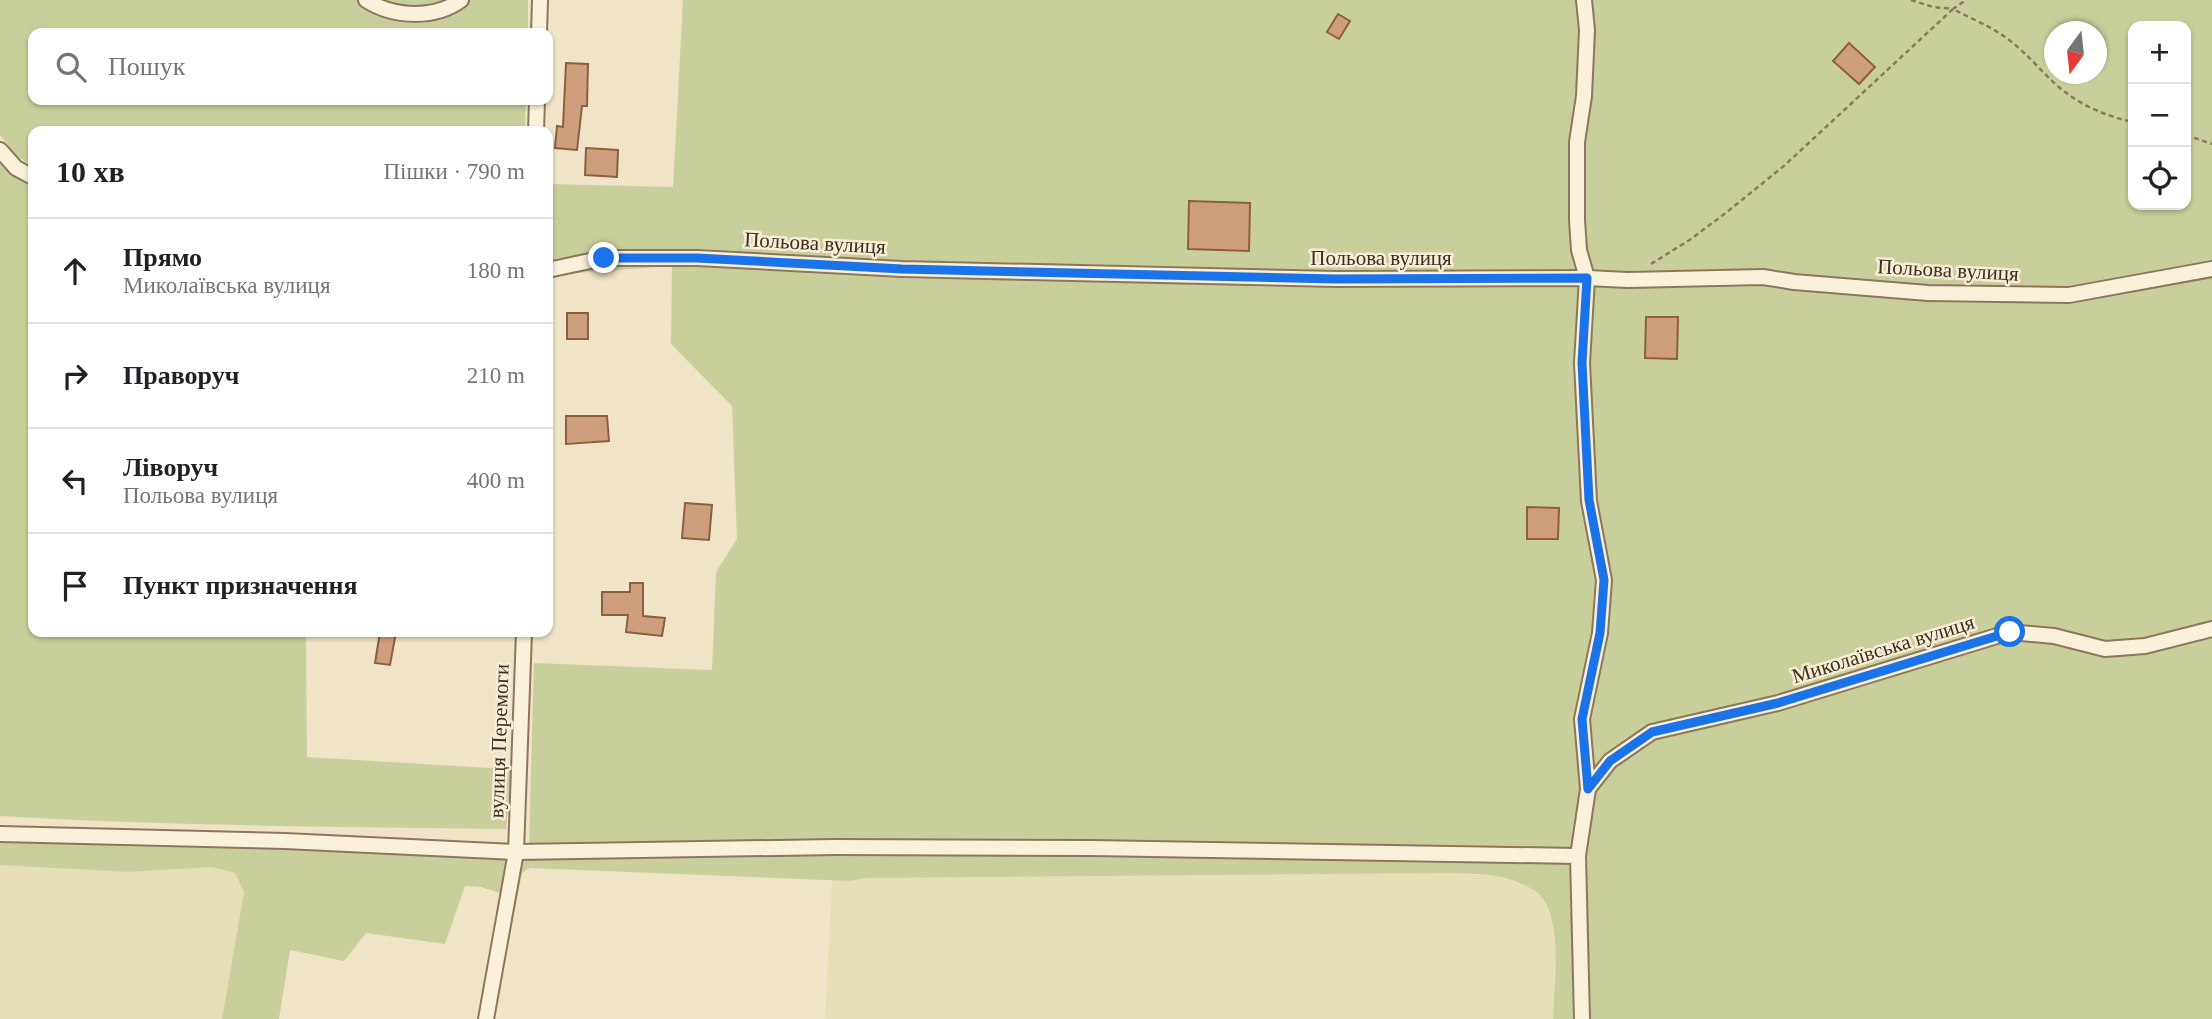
<!DOCTYPE html>
<html lang="uk">
<meta charset="utf-8">
<style>
body{margin:0;font-family:"Times New Roman",serif;background:#f6f6f6;color:#202124}
.controls{position:absolute;right:21px;top:21px;display:grid;overflow:hidden;border-radius:14px;box-shadow:0 2px 5px #0004}
.controls button{width:63px;height:63px;display:grid;place-items:center;padding:0;border:0;border-bottom:2px solid #e0e0e0;background:#fff;color:#202124;font:35px sans-serif}
.compass{position:absolute;left:2044px;top:21px;width:63px;height:63px;border-radius:50%;background:#fff;box-shadow:0 2px 5px #0004;rotate:195deg}
.stop{position:absolute;width:21px;height:21px;margin:-16px;border:5px solid #1a73e8;border-radius:50%;background:#fff}
.stop.end{background:#1a73e8;border-color:#fff;box-shadow:0 2px 7px #0008}
.list{margin:0;padding:0;list-style:none}
h2{display:flex;justify-content:space-between;align-items:center;height:91px;margin:0;padding:0 28px;font-size:30px}
h2 small{font-size:23px;font-weight:400;color:#757577}
.list li{display:grid;grid-template-columns:46px 1fr auto;gap:21px;align-items:center;box-sizing:border-box;height:105px;padding:0 28px;border-top:2px solid #e0e0e0}
.list b{display:block;font-size:26px;white-space:nowrap}
.list p{margin:0;font-size:23px;white-space:nowrap;color:#757577}
.list em{font-size:23px;font-style:normal;color:#757577}
.icon{flex:none;width:38px;height:38px;fill:none;stroke:currentColor;stroke-width:2;stroke-linecap:round;stroke-linejoin:round}
.map{position:relative;flex:none;width:2212px;height:1019px;overflow:hidden}
.search{position:absolute;background:#fff;box-shadow:0 2px 5px #0004;left:28px;top:28px;width:525px;height:77px;display:flex;align-items:center;gap:18px;box-sizing:border-box;padding:0 24px;border-radius:14px;color:#757577;font-size:26px}
.panel{position:absolute;background:#fff;box-shadow:0 2px 5px #0004;left:28px;top:126px;width:525px;height:511px;border-radius:14px}
.map>svg:first-child{display:block}
</style>
<div class="map">
<svg width="2212" height="1019" viewBox="0 0 2212 1019">
<rect width="100%" height="100%" fill="#f0e4c8"/>
<g fill="#e6deb5">
<path d="M0,865l128,7 84,-5 24,6 8,19 -22,127h-222z"/>
<path d="M1442,873l54,3 34,11 14,12 8,22 3,26 -2,72h-728l7,-139 18,1 16,-3z"/>
</g>
<g fill="#c9cf9b" fill-rule="evenodd">
<path d="M0,0h528v33h-495v67h493l-1,31h-492v36l-17,-12 -16,-20z"/>
<path d="M683,0h1529v1019h-659c1,-33 9,-90 -9,-119 -8,-13 -33,-21 -48,-24 -17,-3 -37,-2 -54,-3l-576,5 -16,3 -320,-13 -8,5 -29,146h-13l23,-125 -22,-7 -16,-1 -20,58 -79,-11 -22,28 -54,-11 -11,69h-57l22,-127 -9,-19 -23,-6 -84,5 -128,-7v-25l529,6 5,-183 178,7 4,-98 21,-33 -5,-133 -61,-62 1,-78 -124,9v-91l125,3zM2133,26h53v179h-53zM2054,32h42v42h-42z"/>
<path d="M0,162l11,11 22,11v448h273l1,125 183,11 22,-2 -6,63c-169,-2 -337,-3 -506,-13z"/>
</g>
<g fill="#cf9f7d" stroke="#8d5f41" stroke-width="2">
<path d="M1338,14l12,7 -11,18 -12,-7z"/>
<path d="M1849,43l26,24 -16,17 -26,-23z"/>
<path d="M566,63l22,1 -1,42h-5l-5,44 -22,-2 2,-22 6,1z"/>
<path d="M586,148l32,2 -1,27 -32,-2z"/>
<path d="M1189,201l61,2 -1,48 -61,-2z"/>
<rect x="567" y="313" width="21" height="26"/>
<path d="M1646,317h32l-1,42 -32,-1z"/>
<path d="M566,416h41l2,25 -43,3z"/>
<path d="M685,503l27,2 -3,35 -27,-2z"/>
<path d="M1527,507l32,1 -1,31h-31z"/>
<path d="M630,583h13v33l22,2 -3,18 -36,-4 2,-17h-26v-23h28z"/>
<path d="M380,632h16l-6,33 -15,-2z"/>
</g>
<g fill="none" stroke-linecap="round" stroke-linejoin="round">
<g stroke="#8d765c" stroke-width="18">
<g id="street">
<path d="M366,0c28,18 69,19 95,0"/>
<path d="M539,33l1,-33"/>
<path d="M536,131l1,-31"/>
<path d="M0,150l16,18 17,9"/>
<path d="M548,270l56,-12h93l205,11 434,10 251,-1 41,2 135,-3 31,5 134,11 141,2 143,-26"/>
<path d="M1588,789l22,-28 42,-29 126,-29 232,-71 44,4 51,13 40,-3 67,-17"/>
<path d="M0,834l285,7 231,11 318,-5 256,1 488,8 4,163"/>
<path d="M1578,856l10,-67 -6,-70 18,-86 4,-53 -15,-79 -7,-138 5,-85 -8,-28 -2,-30v-78l7,-46 3,-66 -3,-30"/>
<path d="M486,1019l30,-167 8,-220"/>
</g>
</g>
<g stroke="#8d765c" stroke-width="2.5" stroke-dasharray="5 3.5" stroke-linecap="butt">
<path d="M1911,0l22,7 20,2 13,-9"/>
<path d="M2186,135l26,9"/>
<path d="M1651,264l40,-25 36,-27 58,-47 168,-156c17,9 37,17 52,28 17,12 30,27 44,41 24,24 52,37 84,44"/>
</g>
<use href="#street" stroke="#faf1dc" stroke-width="14"/>
</g>
<g fill="none" stroke-linecap="round" stroke-linejoin="round">
<path stroke="#1a73e8" stroke-width="9" d="M604,258h93l205,11 434,10 251,-1 -5,85 7,137 15,80 -4,53 -18,86 6,70 22,-28 42,-29 126,-29 232,-71"/>
</g>
<g text-anchor="middle" dominant-baseline="central" stroke-width="5" stroke-linejoin="round" paint-order="stroke">
<g font-size="21" fill="#3d2e20" stroke="#f7eed8">
<text transform="translate(815 243) rotate(3)">Польова вулиця</text>
<text x="1381" y="258">Польова вулиця</text>
<text transform="translate(1948 270) rotate(3)">Польова вулиця</text>
<text transform="translate(1883 649) rotate(-17)">Миколаївська вулиця</text>
<text transform="translate(499 741) rotate(-88)">вулиця Перемоги</text>
</g>
</g>
</svg>
<div class="controls">
<button>+</button>
<button>−</button>
<button><svg class="icon" aria-label="locate" viewBox="0 0 24 24"><circle cx="12" cy="12" r="6"/><path d="M12 2v4M12 18v4M2 12h4M18 12h4"/></svg></button>
</div>
<svg class="compass" viewBox="-18 -18 36 36"><path d="M0-13l5 13h-10z" fill="#e53935"/><path d="M0 13l5-13h-10z" fill="#757577"/></svg>
<div class="stop" style="left:2010px;top:632px"></div>
<div class="stop end" style="left:604px;top:258px"></div>
<div class="search"><svg class="icon" aria-label="search" viewBox="0 0 24 24"><circle cx="10" cy="10" r="6"/><path d="M15 15l6 6"/></svg>Пошук</div>
<section class="panel">
<h2>10 хв<small>Пішки · 790 m</small></h2>
<ul class="list">
<li><svg class="icon" aria-label="ahead" viewBox="0 0 24 24"><path d="M12 20V5M6 11l6-6 6 6"/></svg><div><b>Прямо</b><p>Миколаївська вулиця</p></div><em>180 m</em></li>
<li><svg class="icon" aria-label="right" viewBox="0 0 24 24"><path d="M7 20v-9h11M14 6l5 5-5 5"/></svg><div><b>Праворуч</b></div><em>210 m</em></li>
<li><svg class="icon" aria-label="left" viewBox="0 0 24 24"><path d="M17 20v-9H6M10 6l-5 5 5 5"/></svg><div><b>Ліворуч</b><p>Польова вулиця</p></div><em>400 m</em></li>
<li><svg class="icon" aria-label="arrive" viewBox="0 0 24 24"><path d="M6 21V4h12l-3 4 3 4H6"/></svg><div><b>Пункт призначення</b></div></li>
</ul>
</section>
</div>
